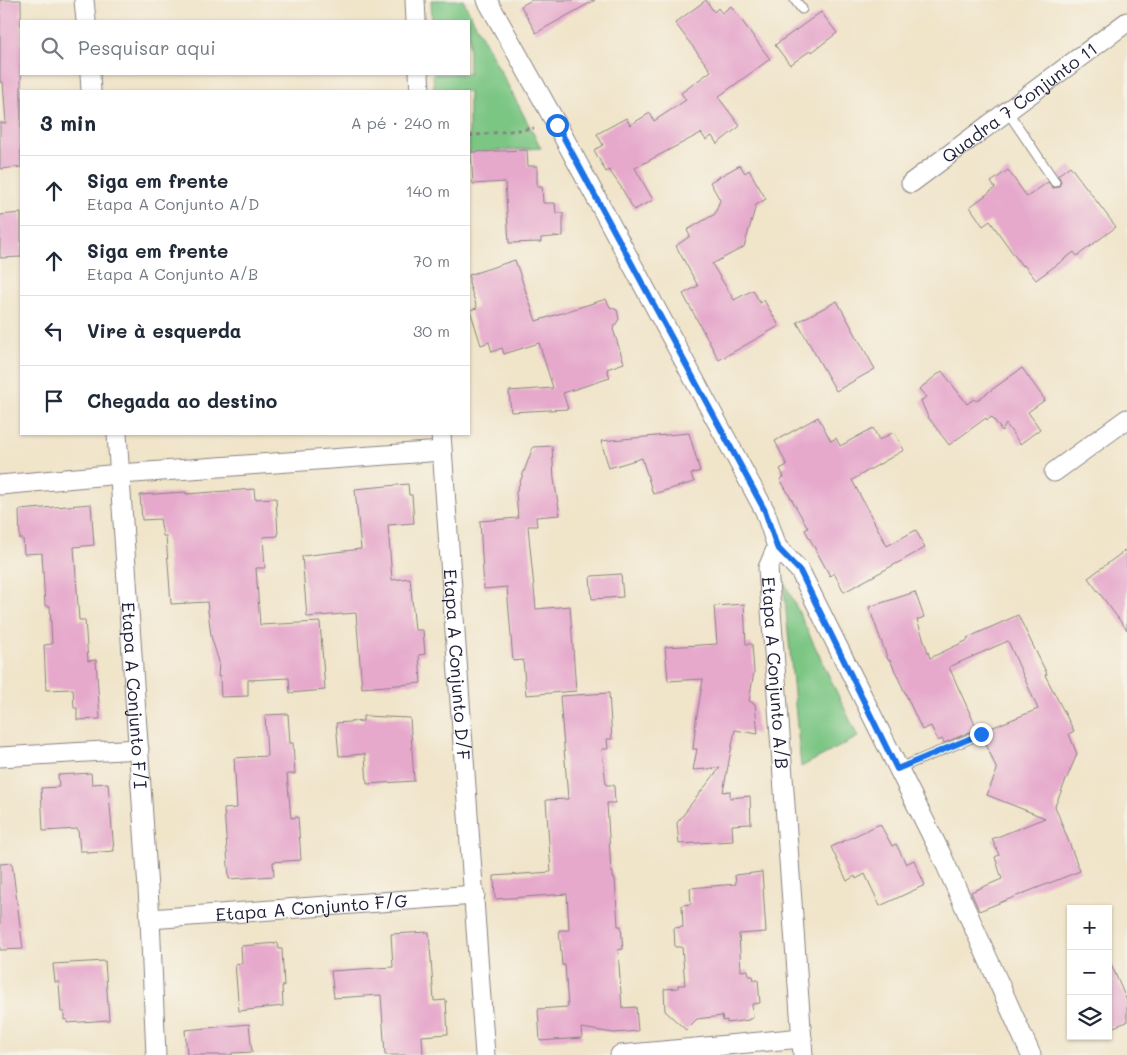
<!DOCTYPE html>
<html lang="pt">
<meta charset="utf-8">
<style>
body{margin:0;font-family:Mali,sans-serif;background:#f2f2f3;color:#1f2937}
.controls{position:absolute;right:15px;bottom:15px;display:grid;overflow:hidden;border-radius:0px;box-shadow:0 1px 4px #0004}
.controls button{width:45px;height:45px;display:grid;place-items:center;padding:0;border:0;border-bottom:1px solid #e0e1e3;background:#fff;color:#1f2937;font:25px sans-serif}
.stop{position:absolute;width:15px;height:15px;margin:-11px;border:4px solid #1a73e8;border-radius:50%;background:#fff}
.stop.end{background:#1a73e8;border-color:#fff;box-shadow:0 1px 5px #0008}
.list{margin:0;padding:0;list-style:none}
h2{display:flex;justify-content:space-between;align-items:center;height:65px;margin:0;padding:0 20px;font-size:21px}
h2 small{font-size:16px;font-weight:400;color:#747a83}
.list li{display:grid;grid-template-columns:32px 1fr auto;gap:15px;align-items:center;box-sizing:border-box;height:70px;padding:0 20px;border-top:1px solid #e0e1e3}
.list b{display:block;font-size:19px;white-space:nowrap}
.list p{margin:0;font-size:16px;white-space:nowrap;color:#747a83}
.list em{font-size:16px;font-style:normal;color:#747a83}
.icon{flex:none;width:28px;height:28px;fill:none;stroke:currentColor;stroke-width:2;stroke-linecap:round;stroke-linejoin:round}
.map{position:relative;flex:none;width:1127px;height:1055px;overflow:hidden}
.search{position:absolute;background:#fff;box-shadow:0 1px 4px #0004;left:20px;top:20px;width:450px;height:55px;display:flex;align-items:center;gap:12px;box-sizing:border-box;padding:0 18px;border-radius:0px;color:#747a83;font-size:19px}
.panel{position:absolute;background:#fff;box-shadow:0 1px 4px #0004;left:20px;top:90px;width:450px;height:345px;border-radius:0px}
.map>svg:first-child{display:block}
</style>
<div class="map">
<svg width="1127" height="1055" viewBox="0 0 1127 1055">
<rect width="100%" height="100%" fill="#f7f3e8"/>
<filter id="ink" filterUnits="userSpaceOnUse"><feTurbulence type="fractalNoise" baseFrequency=".02" numOctaves="2"/><feDisplacementMap in="SourceGraphic" scale="10" xChannelSelector="R" yChannelSelector="G"/><feConvolveMatrix kernelMatrix="1 2 1 2 8 2 1 2 1" color-interpolation-filters="sRGB"/></filter>
<filter id="wash" filterUnits="userSpaceOnUse"><feTurbulence type="fractalNoise" baseFrequency=".0096" numOctaves="4" result="noise"/><feDisplacementMap in="SourceGraphic" scale="20" xChannelSelector="R" yChannelSelector="G"/><feGaussianBlur stdDeviation="1.12" result="paint"/><feColorMatrix in="noise" values="0 0 0 0 0 0 0 0 0 0 0 0 0 0 0 0 0 1.4 0 .05"/><feComposite in="paint" operator="in"/></filter>
<g filter="url(#wash)">
<rect width="100%" height="100%" fill="#f0e4c9"/>
<g fill="#7bc684" stroke="#4e7460">
<path d="M431,0h32l78,148 -72,5v-62h-35l-1,-17h36v-53h-37z"/>
<path d="M783,579l75,158 -57,30z"/>
</g>
<g id="blocks">
<g fill="#e6a9cc">
<path d="M0,0h21v167l-21,2v-46h6l-3,-41h-3z"/>
<path d="M532,0h63l-59,33 -15,-27z"/>
<path d="M706,0l8,12 4,-4 4,5 9,-7 39,53 -52,38 22,29 -23,18 -5,-8 -6,4 -5,-7 -66,35 18,32 -19,10 -13,-23 -12,-17 -3,2 -12,-22 9,-5 -6,-11 29,-16 4,7 20,-12 4,8 32,-21 -5,-7 30,-22 -36,-48z"/>
<path d="M821,12l16,21 -25,19 -1,-2 -21,15 -15,-20z"/>
<path d="M527,150l1,16h9v21h5l1,16h12l1,10h7v23l-22,2v4l-32,1 -4,-61 -32,2 -2,-32z"/>
<path d="M740,165l5,8 4,-3 17,29 -10,6 -12,42 -32,17 22,36 19,-10 7,13 4,-3 15,26 -60,34 -36,-66 15,-8 -22,-40 14,-10 -3,-6 28,-16 5,-14 -10,-18z"/>
<path d="M1070,166l46,61 -39,29 -3,-4 -38,28 -12,-15 -2,1 -32,-45 -7,5 -13,-19 25,-19 -4,-6 17,-12 19,27 21,-15 5,6 6,-1 2,-6 -3,-6z"/>
<path d="M21,213v44l-21,1v-43z"/>
<path d="M515,260l21,61 70,-22 4,8 7,3 2,9 -6,10 11,34 -17,6 3,9 -47,15 5,16 -57,3 -2,-21 44,-3 -14,-45 -35,11 -2,-6 -10,4 -3,-10 -8,3 -11,-35 7,-2 -8,-25v-8z"/>
<path d="M837,301l38,68 -39,22 -39,-69z"/>
<path d="M1022,368l23,32 -17,12 12,17 -20,15 -14,-20 -4,7 -10,-14 -5,3 -1,-2 -37,27 -21,-28 -7,-16 5,-4 -7,-8 23,-18 25,33 7,-5 2,2z"/>
<path d="M818,417l13,24 5,-3 4,8 33,-18 6,12 15,-8 10,18 -52,30 35,66 29,-16 9,18 -81,44 -10,-19 -4,3 -25,-46 3,-2 -28,-49 4,-2 -4,-8 7,-4 -12,-24z"/>
<path d="M689,433l11,38 -9,3 3,8 -41,12 -11,-36 -33,10 -8,-27z"/>
<path d="M552,446l2,33 6,36 -24,2 1,9h-9l8,83 34,-3 6,85 -50,4 -3,-35 -10,1 -6,-74 -23,2 -4,-68 38,-3 -2,-25 17,-46z"/>
<path d="M408,484l1,11h3l2,28 -26,2 4,55 18,-2 5,52h8l2,24 -6,1 2,28 -59,5 -6,-75 -49,4 -5,-61 59,-7 -6,-60z"/>
<path d="M254,489l1,10 21,-1 2,38 -15,1 2,31h-9l4,57 60,-3 5,68 -35,3 -1,-15 -41,2v16l-27,1 -1,-21 -2,1 1,-15 -8,-26 -4,-34 -36,2 -5,-68h-3l-3,-17 -18,1 -2,-25 46,-3v2z"/>
<path d="M91,504l3,41 -20,2 5,73h6l3,41 8,-1 4,59 -23,1v-12h-3l-1,-19 -27,1 -2,-45 8,-1 -2,-38h-5l-3,-53 -18,1 -1,-15h-3l-1,-29z"/>
<path d="M1127,549v81l-39,-52z"/>
<path d="M621,574l2,23 -31,2 -2,-21 2,-2z"/>
<path d="M915,592l9,25 -7,3 13,38 38,-18 -1,-2 51,-23 29,59 -2,1 29,56 -5,3 8,20 -22,52 25,65 -101,40 -8,-19 31,-13 -7,-22 4,-2 -7,-16 53,-21 -58,-23 10,-25 -13,-31 3,-4 -1,-5 52,-21 -30,-68 -59,26 28,62 -33,14 -2,-4 -4,2 -7,-15 -9,4 -32,-70h-2l-19,-53z"/>
<path d="M744,604l2,40h6l2,28 -5,29 6,3 3,30 -23,-4 -12,62 7,-1v7l20,-2 1,28 -19,1 1,16 -54,3 -2,-21 10,-13v-1l33,-41 -27,2 4,-21h-4l3,-28 7,-42 -35,2 -3,-34 52,-3 -3,-38z"/>
<path d="M609,693l3,46h-5l1,10h-6l4,36h8l1,18h-8l4,69h2v6h2l3,48h3l2,23 -5,1 4,58 14,-1 2,24 -24,2 -33,-5 1,10 -42,3 -2,-32 30,-2 -3,-42h-3l-3,-35h10l-2,-36 -72,5 -1,-23 57,-4 -5,-72 22,-1 -8,-103z"/>
<path d="M288,714l2,29h3l2,31h-8l4,44 7,-1 3,43 -28,2 1,14 -45,3 -5,-70 13,-1 -3,-50 33,-2 -2,-41z"/>
<path d="M363,716l47,2 4,63 -47,3 -2,-30 -26,2 -3,-33 27,-2z"/>
<path d="M91,773l1,11 16,-1 6,68 -27,2v-2h-7l-2,-22 -35,2 -2,-43 18,-1 -1,-12z"/>
<path d="M880,824l12,22 4,-2 10,20 8,-4 11,25 -45,21 -15,-32 -9,5 -1,-3 -8,5 -16,-34z"/>
<path d="M12,863l11,86 -23,1v-86z"/>
<path d="M762,872l4,60 -27,2 2,37 7,-1 1,6h4l1,4h4l2,23 -8,1 1,14 -4,1v1l-22,3v-3l-4,1 -1,-5 -25,3 -11,11 -21,-19 -1,-22 14,-1v-3h7l-3,-38h-7l-1,-19 9,-1 -1,-22 9,-1 -1,-16 46,-4 -1,-9z"/>
<path d="M429,932l5,69 12,-1 2,34 -26,2 1,19h-38l-4,-60 -47,3 -3,-27 62,-4 -2,-33z"/>
<path d="M278,943l1,6h3l2,37h-2l1,20 -44,5 -4,-47 7,-1 -1,-17z"/>
<path d="M1108,957l19,44v21l-19,7z"/>
<path d="M105,961l4,59 -42,3v-4l-3,1v-8h-3l-2,-30h-4l-2,-18z"/>
<path d="M249,1024l3,28 -20,1v2h-45l-2,-25z"/>
</g>
</g>
</g>
<g filter="url(#ink)">
<use href="#blocks" fill-opacity="0" stroke="#898382" stroke-width="1"/>
<g fill="none" stroke-linecap="round" stroke-linejoin="round">
<g stroke="#898382" stroke-width="11">
<g id="service">
<path d="M795,0l7,9"/>
<path d="M1008,112l47,70"/>
<path d="M897,769l84,-35"/>
</g>
</g>
<g stroke="#898382" stroke-width="21">
<g id="minor">
<path d="M84,0l2,21"/>
<path d="M415,0l1,21"/>
<path d="M487,0l70,125 208,386 12,36 23,24 141,283 90,201"/>
<path d="M90,74l1,17"/>
<path d="M419,74l1,17"/>
<path id="s1" d="M911,183l216,-161"/>
<path id="s2" d="M117,434l33,485 6,136"/>
<path id="s3" d="M441,434l44,621"/>
<path d="M1054,472l73,-53"/>
<path d="M0,485l120,-11 322,-23"/>
<path id="s4" d="M777,547l-9,21 35,487"/>
<path d="M0,757l139,-8"/>
<path id="s5" d="M150,919l325,-24"/>
<path d="M620,1055l182,-17"/>
</g>
</g>
<path stroke="#898382" stroke-width="3" stroke-dasharray="4 4" stroke-linecap="butt" d="M469,136l65,-8"/>
<use href="#service" stroke="#fff" stroke-width="9"/>
<use href="#minor" stroke="#fff" stroke-width="19"/>
</g>
</g>
<g fill="none" stroke-linecap="round" stroke-linejoin="round" filter="url(#ink)">
<path stroke="#1a73e8" stroke-width="6" d="M557,125l208,386 12,36 23,24 97,198 84,-35"/>
</g>
<g text-anchor="middle" dominant-baseline="central" stroke-width="4.5" stroke-linejoin="round" paint-order="stroke">
<g font-size="18" fill="#22223b" stroke="#f7f3e8">
<text stroke="none"><textPath href="#s1" startOffset="135">Quadra 7 Conjunto 11</textPath></text>
<text stroke="none"><textPath href="#s3" startOffset="231">Etapa A Conjunto D/F</textPath></text>
<text stroke="none"><textPath href="#s4" startOffset="128">Etapa A Conjunto A/B</textPath></text>
<text stroke="none"><textPath href="#s2" startOffset="262">Etapa A Conjunto F/I</textPath></text>
<text stroke="none"><textPath href="#s5" startOffset="162">Etapa A Conjunto F/G</textPath></text>
</g>
</g>
</svg>
<div class="controls">
<button>+</button>
<button>−</button>
<button><svg class="icon" aria-label="layers" viewBox="0 0 24 24"><path d="M12 4l9 5-9 5-9-5zM3 14l9 5 9-5"/></svg></button>
</div>
<div class="stop" style="left:557px;top:125px"></div>
<div class="stop end" style="left:981px;top:734px"></div>
<div class="search"><svg class="icon" aria-label="search" viewBox="0 0 24 24"><circle cx="10" cy="10" r="6"/><path d="M15 15l6 6"/></svg>Pesquisar aqui</div>
<section class="panel">
<h2>3 min<small>A pé · 240 m</small></h2>
<ul class="list">
<li><svg class="icon" aria-label="ahead" viewBox="0 0 24 24"><path d="M12 20V5M6 11l6-6 6 6"/></svg><div><b>Siga em frente</b><p>Etapa A Conjunto A/D</p></div><em>140 m</em></li>
<li><svg class="icon" aria-label="ahead" viewBox="0 0 24 24"><path d="M12 20V5M6 11l6-6 6 6"/></svg><div><b>Siga em frente</b><p>Etapa A Conjunto A/B</p></div><em>70 m</em></li>
<li><svg class="icon" aria-label="left" viewBox="0 0 24 24"><path d="M17 20v-9H6M10 6l-5 5 5 5"/></svg><div><b>Vire à esquerda</b></div><em>30 m</em></li>
<li><svg class="icon" aria-label="arrive" viewBox="0 0 24 24"><path d="M6 21V4h12l-3 4 3 4H6"/></svg><div><b>Chegada ao destino</b></div></li>
</ul>
</section>
</div>
